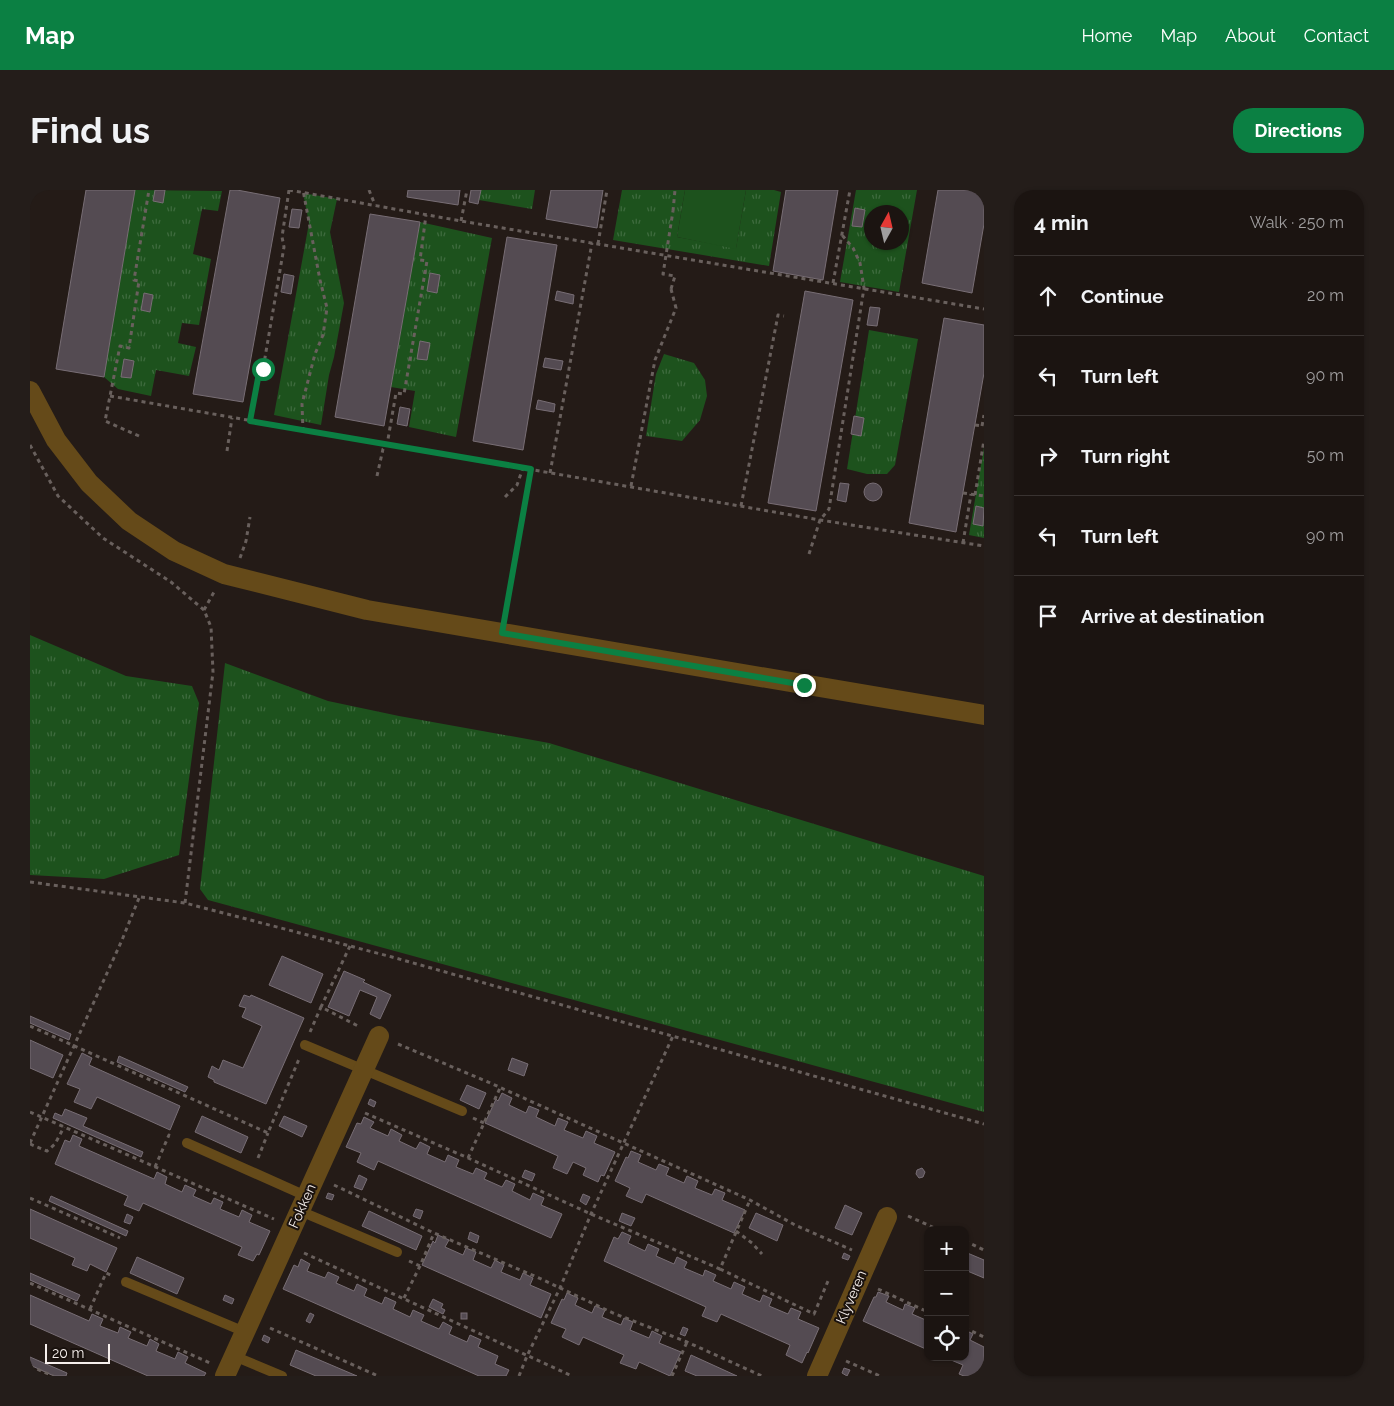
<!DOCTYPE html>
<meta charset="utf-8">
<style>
body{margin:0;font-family:Raleway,sans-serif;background:#241d1a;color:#f1f3f6}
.controls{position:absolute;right:15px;bottom:15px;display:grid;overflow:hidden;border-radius:10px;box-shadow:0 1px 4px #0004}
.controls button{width:45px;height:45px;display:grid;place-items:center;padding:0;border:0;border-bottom:1px solid #393331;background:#1b1411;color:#f1f3f6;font:25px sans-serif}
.compass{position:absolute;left:834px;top:15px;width:45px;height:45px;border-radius:50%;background:#1b1411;box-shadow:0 1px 4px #0004;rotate:8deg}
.scale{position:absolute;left:15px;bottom:12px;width:65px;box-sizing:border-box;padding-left:5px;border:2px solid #f6efec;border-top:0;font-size:14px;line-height:18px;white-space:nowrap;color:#f6efec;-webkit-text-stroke:4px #1a120e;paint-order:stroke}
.stop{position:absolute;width:15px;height:15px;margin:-11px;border:4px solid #0b8043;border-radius:50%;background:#fff}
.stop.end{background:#0b8043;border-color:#fff;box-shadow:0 1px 5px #0008}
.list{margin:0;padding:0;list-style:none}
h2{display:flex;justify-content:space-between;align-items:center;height:65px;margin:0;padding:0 20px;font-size:21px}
h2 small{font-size:16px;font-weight:400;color:#a09e9f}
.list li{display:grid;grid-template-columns:32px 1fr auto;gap:15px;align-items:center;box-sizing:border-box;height:80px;padding:0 20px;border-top:1px solid #393331}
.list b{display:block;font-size:19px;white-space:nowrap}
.list em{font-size:16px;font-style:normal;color:#a09e9f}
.icon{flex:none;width:28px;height:28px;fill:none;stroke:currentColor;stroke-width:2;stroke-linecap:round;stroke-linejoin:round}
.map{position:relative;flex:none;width:954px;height:1186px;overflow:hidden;border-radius:20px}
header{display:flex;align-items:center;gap:30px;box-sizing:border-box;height:70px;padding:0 25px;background:#0b8043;color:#fff}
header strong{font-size:24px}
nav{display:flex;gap:28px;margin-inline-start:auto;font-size:18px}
.intro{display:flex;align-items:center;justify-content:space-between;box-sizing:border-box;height:120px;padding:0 30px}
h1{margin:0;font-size:35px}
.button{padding:12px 22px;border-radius:20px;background:#0b8043;color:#fff;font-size:18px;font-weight:700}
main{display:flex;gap:30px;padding:0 30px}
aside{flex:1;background:#1b1411;border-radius:20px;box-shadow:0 1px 4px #0004}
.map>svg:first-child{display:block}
</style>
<header>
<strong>Map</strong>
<nav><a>Home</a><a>Map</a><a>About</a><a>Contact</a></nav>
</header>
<div class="intro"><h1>Find us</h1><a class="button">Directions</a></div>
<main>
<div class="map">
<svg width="954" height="1186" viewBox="0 0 954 1186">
<defs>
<pattern id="grass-tufts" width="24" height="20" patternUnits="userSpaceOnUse" patternTransform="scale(1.25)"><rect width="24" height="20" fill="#1d521d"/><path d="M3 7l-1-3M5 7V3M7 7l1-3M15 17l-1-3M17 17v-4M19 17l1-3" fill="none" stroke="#3e6b3e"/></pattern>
</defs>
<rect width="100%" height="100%" fill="#241b17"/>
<g fill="url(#grass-tufts)" fill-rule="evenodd">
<path d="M105,0l87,1 -4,20 -16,-2 -9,45 18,5 -12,66 -17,-2 -4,20 18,4 -7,29 -33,-6 -5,26 -33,-7 -14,-12z"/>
<path d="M451,0h54l-3,19 -53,-9z"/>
<path d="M592,0h63l-8,47 59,11 10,-58h28l7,2 -12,74 -156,-26z"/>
<path d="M826,0h61l-18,102 -59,-10zM842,22h30v30h-30z"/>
<path d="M273,3l34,6 -7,33 14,71 -10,54 -5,18 -8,50 -47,-10 35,-192z"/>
<path d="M390,32l72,16 -36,199 -47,-10 6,-36 -24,-4z"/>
<path d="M839,140l49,9 -23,126 -8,9h-20l-20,-5z"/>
<path d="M634,164l30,9 11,17 2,16 -7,24 -18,21 -36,-5 10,-62z"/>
<path d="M954,257v91l-15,-3z"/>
<path d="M0,445l96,41 66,10 7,17 -20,152 -75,24 -74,-4z"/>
<path d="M195,473l103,38 71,15 150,27 435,133v236l-776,-212 -8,-11z"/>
</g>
<path fill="#1d521d" d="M655,0h61l-10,59 -59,-12z"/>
<g fill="#544b52" stroke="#786e75">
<path d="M56,0h49l-31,187 -48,-8z"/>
<path d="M125,0h10l-2,13 -10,-2z"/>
<path d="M200,0h7l43,8 -37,204 -50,-8z"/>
<path d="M378,0h52l-2,15 -51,-8z"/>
<path d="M441,0h10l-3,14 -9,-2z"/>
<path d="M521,0h52l-6,38 -51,-9z"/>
<path d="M756,0h52l-15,90 -50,-9z"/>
<path d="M908,0h46v34l-12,69 -50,-10z"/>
<path d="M825,18l10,2 -3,17 -10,-1z"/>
<path d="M262,19l10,1 -3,18 -10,-1z"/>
<path d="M340,24l50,8 -36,204 -49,-9z"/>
<path d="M477,47l50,8 -34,205 -50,-9z"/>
<path d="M400,83l10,2 -3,18 -10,-2z"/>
<path d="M254,84l10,2 -3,18 -10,-2z"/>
<path d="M527,101l17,4 -1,9 -18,-4z"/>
<path d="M775,101l48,9 -37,211 -48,-8z"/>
<path d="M114,103l9,2 -3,17 -9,-2z"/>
<path d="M840,117l10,1 -3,18 -10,-1z"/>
<path d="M914,128l40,7v48l-28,159 -47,-9z"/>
<path d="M390,151l10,2 -3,17 -10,-1z"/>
<path d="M515,168l18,3 -2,9 -18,-3z"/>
<path d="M94,169l10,2 -3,17 -10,-1z"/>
<path d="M508,210l17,4 -1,8 -18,-3z"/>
<path d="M370,217l10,2 -3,17 -10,-2z"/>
<path d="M824,226l10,2 -3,18 -10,-2z"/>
<circle cx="843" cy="302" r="9"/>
<path d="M810,293l9,1 -3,18 -9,-2z"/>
<path d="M946,316l8,2 -1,18 -10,-2z"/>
<path d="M252,766l41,18 -12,29 -42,-18z"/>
<path d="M314,781l21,9 -2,2 28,13 -11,24 -10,-5 7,-17 -17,-7 -11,26 -21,-9z"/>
<path d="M214,805l6,2 1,-2 53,23 -38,86 -52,-22v-2l-6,-3 4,-11 7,4 4,-10 20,8 19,-42 -20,-9 4,-9 -7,-2z"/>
<path d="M0,826l41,18 -2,6 -39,-17z"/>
<path d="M0,850l33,15 -10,23 -23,-10z"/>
<path d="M52,863l10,5 -3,7 91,41 -10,24 -73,-33 -6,12 -17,-7 6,-13 -13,-5z"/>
<path d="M89,866l69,31 -3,5 -68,-30z"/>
<path d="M482,868l16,6 -4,12 -16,-6z"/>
<path d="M437,895l19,8 -7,16 -19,-9z"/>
<path d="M472,903l10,5 -3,7 17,8 3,-7 10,4 -3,7 19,9 3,-8 10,4 -4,8 19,8 3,-7 11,5 -3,7 21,9 -11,24 -3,-1 -3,7 -15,-7 3,-7 -13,-6 -6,12 -14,-6 5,-12 -73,-33 11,-24 2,2z"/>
<path d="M340,909l6,3 -2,5 -6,-3z"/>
<path d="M35,919l22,9 -4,8 60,26 -2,5 -88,-39 2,-5 7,3z"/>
<path d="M172,926l46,21 -7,16 -46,-21z"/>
<path d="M254,926l23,10 -5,11 -23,-11z"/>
<path d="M334,927l10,5 -4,6 18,8 3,-7 11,6 -3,6 17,8 4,-7 10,5 -3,7 18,8 3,-7 11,5 -3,7 17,7 3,-6 11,5 -3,6 18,8 4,-7 9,4 -3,7 18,9 3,-7 11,5 -3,7 21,9 -11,24 -173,-77 -4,9 -17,-8 4,-9 -15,-6 11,-24 4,1z"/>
<path d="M43,945l9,4 -3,7 75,33 3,-7 10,5 -2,7 17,8 3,-7 11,5 -3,6 18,8 3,-6 9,4 -3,7 19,8 3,-7 10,5 -3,7 21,9 -11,24 -2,-1 -4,7 -15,-6 4,-8 -99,-44 -4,8 -15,-6 4,-9 -73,-32 10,-24 5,2z"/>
<path d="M601,961l10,4 -3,7 18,8 3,-6 10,4 -3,7 18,8 3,-7 11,5 -3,7 17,7 3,-6 10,4 -3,7 23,10 -11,23 -88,-39 -4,9 -16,-7 4,-8 -15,-7 11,-24 2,1z"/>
<path d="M892,978l3,4 -2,5 -4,1 -3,-4 1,-4z"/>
<path d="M495,980l10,4 -3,7 -10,-4z"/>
<path d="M329,985l8,4 -5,11 -8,-3z"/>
<path d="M298,1003l6,2 -2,5 -6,-2z"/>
<path d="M553,1004l7,3 -4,8 -6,-4z"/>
<path d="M21,1006l77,35 -2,5 -77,-35z"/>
<path d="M815,1015l17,8 -10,22 -17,-7z"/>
<path d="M0,1019l87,39 -11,24 -16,-8 -3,7 -15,-6 3,-7 -45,-20z"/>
<path d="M386,1019l7,2 -3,8 -7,-3z"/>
<path d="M339,1021l53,25 -6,14 -54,-24z"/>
<path d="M592,1023l13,5 -4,8 -12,-5z"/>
<path d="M726,1023l27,12 -6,16 -28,-13z"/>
<path d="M97,1024l6,3 -3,7 -6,-2z"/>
<path d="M440,1042l9,4 -2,7 -9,-4z"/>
<path d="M592,1042l9,4 -3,7 17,8 3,-7 11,5 -3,7 18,8 3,-7 10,5 -3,6 19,8 2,-6 11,5 -3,6 18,8 3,-7 11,5 -3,7 18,8 3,-7 9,4 -3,7 19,8 3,-6 10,4 -3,7 21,9 -11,25 -1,-1 -5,11 -16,-8 4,-10 -69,-31 -4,8 -15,-6 4,-9 -102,-46 10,-24 4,2z"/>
<path d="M408,1045l11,5 -4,7 18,8 3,-7 10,4 -3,8 18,8 4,-8 9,5 -3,7 19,8 3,-7 10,5 -3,7 21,9 -10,24 -119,-53 11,-24 2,2z"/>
<path d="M935,1062l19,8v18l-19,-8z"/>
<path d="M814,1063l6,3 -2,4 -6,-2z"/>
<path d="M107,1067l47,21 -7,16 -47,-21z"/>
<path d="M271,1069l9,5 -3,7 18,7 3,-6 11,5 -3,6 18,8 3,-7 10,5 -3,7 18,8 3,-7 11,5 -3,7 17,8 3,-7 11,5 -3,6 18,8 4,-7 9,5 -3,7 18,8 3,-7 11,5 -3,7 20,9 -3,8 14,6 -3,6h-27l-196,-87 11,-24 4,2z"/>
<path d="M0,1083l50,22 -3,6 -47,-21z"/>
<path d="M848,1102l11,4 -3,6 17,8 2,-6 10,4 -3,6 16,7v29l-65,-29 11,-24h2z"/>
<path d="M537,1103l11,5 -3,7 17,8 3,-7 10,4 -3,7 19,8 3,-7 9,4 -3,8 19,8 3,-7 10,5 -3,7 22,9 -11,24 -31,-14 -3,7 -16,-6 4,-8 -41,-18 -4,8 -17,-8 4,-8 -15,-6 11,-24 2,1z"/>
<path d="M0,1105l59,26 3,-7 11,5 -3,7 18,7 2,-6 11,5 -3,6 19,8 3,-7 9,5 -3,7 19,8 3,-7 10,5 -3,6 21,10 -2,3h-56l-118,-52z"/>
<path d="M195,1105l9,4 -2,5 -9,-4z"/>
<path d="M403,1109l10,5 -2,4 4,2 -2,4 -14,-7z"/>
<path d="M280,1123l4,2 -4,8 -4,-2z"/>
<rect x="431" y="1123" width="6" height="6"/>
<path d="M653,1137l5,2 -3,7 -5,-2z"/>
<path d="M935,1140l8,4 -3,6 14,7v28l-5,-2 -2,3h-13l-5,-2 4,-9 -19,-8h21z"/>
<path d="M234,1145l6,3 -2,5 -6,-3z"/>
<path d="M266,1160l61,26h-41l-26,-11z"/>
<path d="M661,1165l46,21h-40l-12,-5z"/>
<path d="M0,1167l37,16 -1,3h-12l-24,-11z"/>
<path d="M814,1178l6,2 -3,6 -5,-3z"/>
</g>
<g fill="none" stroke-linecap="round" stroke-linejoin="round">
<g stroke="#69605d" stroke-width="3" stroke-dasharray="4 4" stroke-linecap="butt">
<path d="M259,0l172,31 523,88"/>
<path d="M339,0l6,15"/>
<path d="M643,21l2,-21"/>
<path d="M431,31l6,-31"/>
<path d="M568,54l9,-54"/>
<path d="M803,93l17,-93"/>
<path d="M80,206l710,124 164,26"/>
<path d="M220,231l9,-48 4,-4 21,-122 -2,-10 7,-47"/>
<path d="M945,235l8,1"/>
<path d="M952,236l2,-11"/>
<path d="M273,241l-1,-27 13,-50 8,-19 4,-27 -7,-28 -17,-90"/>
<path d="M109,246l-34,-15 15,-75 9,2 10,-67 -5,-1 15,-90"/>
<path d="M0,255l28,51 45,42 68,44 33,28 7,17 2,45 -28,231"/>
<path d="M197,261l5,-33"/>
<path d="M520,283l42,-230"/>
<path d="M347,286l6,-27 4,-4 9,-52 8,1 23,-133 -7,-1 6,-45"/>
<path d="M601,296l24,-126 21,-52 -5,-19"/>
<path d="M933,303l21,3"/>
<path d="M945,305l9,-55"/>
<path d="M475,307l12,-12 6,-17"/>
<path d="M711,316l37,-191 6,1"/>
<path d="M933,353l8,-49"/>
<path d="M779,364l11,-34 9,-11 35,-221 -4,-25 -7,-15 -11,-13"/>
<path d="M210,368l6,-17 4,-24"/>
<path d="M174,420l10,-18"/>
<path d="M476,424l25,-145"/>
<path d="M0,692l155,21 207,54 592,167"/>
<path d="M320,756l-29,61 39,20"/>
<path d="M0,836l238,107 31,-74"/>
<path d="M280,842l11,-25"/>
<path d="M368,854l90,38 262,118 45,25 57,25"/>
<path d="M0,922l244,107"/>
<path d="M335,923l103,45 123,56 129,55 30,-69"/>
<path d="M443,928l11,5"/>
<path d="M0,953l92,-203 17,-42"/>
<path d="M0,954l17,7 8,-7 9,-17"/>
<path d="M228,968l10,-25"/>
<path d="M438,968l32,-70"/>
<path d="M125,977l14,-32 4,2"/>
<path d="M304,995l100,48 105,45 74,35 74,29 75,34"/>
<path d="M0,1008l90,40"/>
<path d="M878,1026l31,14"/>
<path d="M706,1041l16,12 10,11"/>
<path d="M935,1051l19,9"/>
<path d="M274,1063l268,123"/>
<path d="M379,1071l11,5"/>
<path d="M690,1079l94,45 14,-33"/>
<path d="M0,1093l180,80"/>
<path d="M848,1099l50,23"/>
<path d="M374,1108l16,-32 14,-33"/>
<path d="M60,1119l16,-36 7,3"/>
<path d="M240,1138l108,48"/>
<path d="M935,1138l19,9"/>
<path d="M816,1171l34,15"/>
<path d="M0,1176l23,10"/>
<path d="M489,1186l8,-20 33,-68 31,-74 82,-178"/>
<path d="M642,1186l15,-34"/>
</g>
<g stroke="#654a19" stroke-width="10">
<path d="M275,855l157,66"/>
<path d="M157,953l119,53"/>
<path d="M270,1021l97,41"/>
<path d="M96,1092l119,50"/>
<path d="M204,1166l48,20"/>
</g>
<g stroke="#654a19" stroke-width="20">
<path d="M0,201l26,49 33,43 40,38 45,30 50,23 143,36 617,105"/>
<path d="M195,1186l154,-340"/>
<path d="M787,1186l70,-159"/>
</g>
<path stroke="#69605d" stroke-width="3" stroke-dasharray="4 4" stroke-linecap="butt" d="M641,99l4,-13 -12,-2 10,-63"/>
</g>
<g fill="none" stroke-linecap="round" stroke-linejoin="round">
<path stroke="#0b8043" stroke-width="6" d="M233,179l-4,4 -9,48 281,48 -29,164 302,52"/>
</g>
<g text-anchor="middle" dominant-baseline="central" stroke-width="4" stroke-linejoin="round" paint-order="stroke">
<g font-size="14" fill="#f6efec" stroke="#1a120e">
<text transform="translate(272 1016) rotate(-66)">Fokken</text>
<text transform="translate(821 1107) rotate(-67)">Klyveren</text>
</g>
</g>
</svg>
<div class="controls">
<button>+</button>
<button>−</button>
<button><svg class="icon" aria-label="locate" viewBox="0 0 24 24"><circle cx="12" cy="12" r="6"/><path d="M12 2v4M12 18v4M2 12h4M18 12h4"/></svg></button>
</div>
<svg class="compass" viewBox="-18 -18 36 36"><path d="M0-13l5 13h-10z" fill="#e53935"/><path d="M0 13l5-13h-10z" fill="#a09e9f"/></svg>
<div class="scale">20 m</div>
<div class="stop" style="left:233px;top:179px"></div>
<div class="stop end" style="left:774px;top:495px"></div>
</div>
<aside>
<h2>4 min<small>Walk · 250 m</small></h2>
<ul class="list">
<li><svg class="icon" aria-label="ahead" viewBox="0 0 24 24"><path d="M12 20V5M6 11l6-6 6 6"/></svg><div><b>Continue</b></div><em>20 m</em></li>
<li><svg class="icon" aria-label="left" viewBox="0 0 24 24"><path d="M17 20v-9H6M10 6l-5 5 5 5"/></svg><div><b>Turn left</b></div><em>90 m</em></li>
<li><svg class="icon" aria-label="right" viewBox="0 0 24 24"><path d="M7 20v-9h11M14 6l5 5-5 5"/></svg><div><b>Turn right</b></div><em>50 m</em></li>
<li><svg class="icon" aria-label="left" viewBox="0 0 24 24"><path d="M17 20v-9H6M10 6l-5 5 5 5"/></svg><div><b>Turn left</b></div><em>90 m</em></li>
<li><svg class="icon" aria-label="arrive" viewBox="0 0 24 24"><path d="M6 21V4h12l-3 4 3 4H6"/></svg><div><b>Arrive at destination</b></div></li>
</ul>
</aside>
</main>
